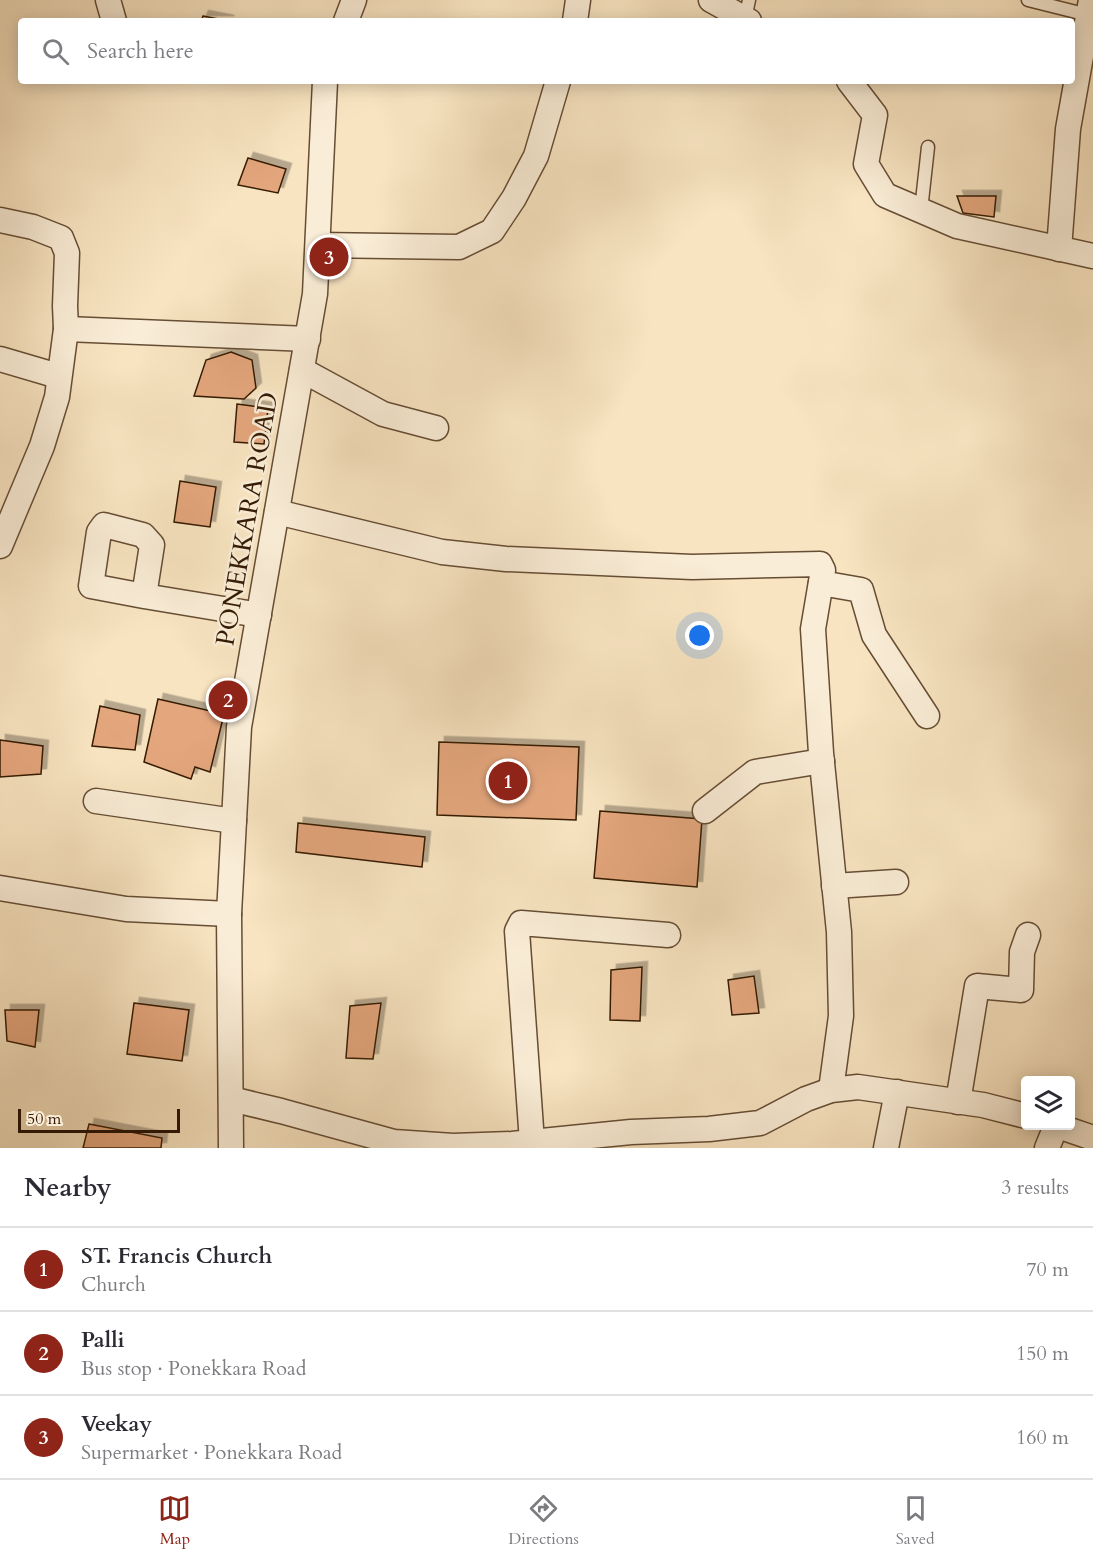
<!DOCTYPE html>
<meta charset="utf-8">
<style>
body{margin:0;font-family:Cardo,serif;background:#f2f2f3;color:#2b2b33}
.controls{position:absolute;right:18px;bottom:18px;display:grid;overflow:hidden;border-radius:6px;box-shadow:0 3px 15px #0003}
.controls button{width:54px;height:54px;display:grid;place-items:center;padding:0;border:0;border-bottom:2px solid #e1e1e2;background:#fff;color:#2b2b33;font:30px sans-serif}
.scale{position:absolute;left:18px;bottom:15px;width:162px;box-sizing:border-box;padding-left:6px;border:3px solid #351b05;border-top:0;font-size:16px;line-height:21px;white-space:nowrap;color:#351b05;-webkit-text-stroke:4px #faedd7;paint-order:stroke}
.you{position:absolute;left:700px;top:636px;width:21px;height:21px;margin:-15px;border:4px solid #fff;border-radius:50%;background:#1a73e8;box-shadow:0 0 0 9px #1a73e833}
.badge{display:grid;place-items:center;width:39px;height:39px;border-radius:50%;background:#8f2418;color:#fff;font-size:20px;font-weight:700}
.pin{position:absolute;translate:-50% -50%;border:3px solid #fff;box-shadow:0 2px 6px #0006}
.list{margin:0;padding:0;list-style:none}
h2{display:flex;justify-content:space-between;align-items:center;height:78px;margin:0;padding:0 24px;font-size:26px}
h2 small{font-size:20px;font-weight:400;color:#7c7c81}
.list li{display:grid;grid-template-columns:39px 1fr auto;gap:18px;align-items:center;box-sizing:border-box;height:84px;padding:0 24px;border-top:2px solid #e1e1e2}
.list b{display:block;font-size:22px;white-space:nowrap}
.list p{margin:0;font-size:20px;white-space:nowrap;color:#7c7c81}
.list em{font-size:20px;font-style:normal;color:#7c7c81}
.icon{flex:none;width:33px;height:33px;fill:none;stroke:currentColor;stroke-width:2;stroke-linecap:round;stroke-linejoin:round}
.map{position:relative;flex:none;width:1093px;height:1148px;overflow:hidden}
.search{position:absolute;background:#fff;box-shadow:0 3px 15px #0003;left:18px;right:18px;top:18px;height:66px;display:flex;align-items:center;gap:15px;box-sizing:border-box;padding:0 21px;border-radius:6px;color:#7c7c81;font-size:22px}
.sheet{height:330px;background:#fff}
nav{display:flex;justify-content:space-around;align-items:center;box-sizing:border-box;height:84px;border-top:2px solid #e1e1e2;background:#fff;font-size:16px;color:#7c7c81}
nav a{display:grid;justify-items:center;gap:3px}
nav .on{color:#8f2418}
.map>svg:first-child{display:block}
</style>
<div class="map">
<svg width="1093" height="1148" viewBox="0 0 1093 1148">
<defs>
<filter id="shadow"><feDropShadow dx="5.5" dy="-5.5" stdDeviation="0" flood-color="#0004"/></filter>
</defs>
<rect width="100%" height="100%" fill="#f8e4c1"/>
<filter id="stains"><feTurbulence type="fractalNoise" baseFrequency=".00333" numOctaves="4"/><feColorMatrix values="0 0 0 0 .2 0 0 0 0 .09 0 0 0 0 .02 0 0 0 .5 -.17"/></filter>
<radialGradient id="worn" r=".72"><stop offset=".6" stop-color="#630" stop-opacity="0"/><stop offset="1" stop-color="#630" stop-opacity=".3"/></radialGradient>
<g fill="#e4a67d" stroke="#351b05" stroke-width="1.5" filter="url(#shadow)">
<path d="M203,16l26,5h-28z"/>
<path d="M248,158l38,11 -8,24 -40,-8z"/>
<path d="M957,196h39l-2,21 -31,-4z"/>
<path d="M231,352l21,8 4,28 -12,11 -50,-3 12,-36z"/>
<path d="M237,404l31,4 -4,36 -30,-2z"/>
<path d="M180,481l36,6 -6,40 -36,-5z"/>
<path d="M158,699l66,15 -14,58 -15,-5 -4,12 -47,-17z"/>
<path d="M100,706l40,9 -5,35 -43,-4z"/>
<path d="M0,740l43,6 -2,28 -41,3z"/>
<path d="M439,742l140,5 -3,73 -139,-5z"/>
<path d="M600,811l102,8 -5,68 -103,-9z"/>
<path d="M298,823l127,14 -3,30 -126,-15z"/>
<path d="M642,967l-2,54 -30,-1 1,-50z"/>
<path d="M754,976l5,37 -27,2 -4,-35z"/>
<path d="M134,1003l55,7 -7,51 -55,-7z"/>
<path d="M381,1003l-8,56 -27,-1 4,-52z"/>
<path d="M5,1010h34l-4,37 -28,-6z"/>
<path d="M89,1124l73,14 -1,10h-78z"/>
</g>
<g fill="none" stroke-linecap="round" stroke-linejoin="round">
<g stroke="#664d34" stroke-width="15">
<g id="service">
<path d="M1028,0l60,15"/>
<path d="M745,19l4,-19"/>
<path d="M921,210l7,-63"/>
</g>
</g>
<g stroke="#664d34" stroke-width="27">
<g id="minor">
<path d="M108,0l6,21"/>
<path d="M711,0l38,21"/>
<path d="M346,21l8,-21"/>
<path d="M575,21l3,-21"/>
<path d="M849,81l26,34 -9,49 19,31 72,31 136,30"/>
<path d="M0,220l33,7 28,11 6,15 -2,53 1,23 -9,68 -15,49 -42,100"/>
<path d="M318,245l141,2 33,-16 22,-33 22,-42 22,-75"/>
<path d="M1059,249l9,-120 23,-129"/>
<path d="M66,329l242,10"/>
<path d="M0,359l58,17"/>
<path d="M302,370l81,44 53,14"/>
<path d="M277,512l165,40 64,7 186,8 128,-3 3,6 -10,59 8,124 18,179 2,84 -10,74"/>
<path d="M821,583l40,7 13,45 53,81"/>
<path d="M144,596l-53,-10 8,-54 5,-7 39,10 9,10 -8,51 115,19"/>
<path d="M96,801l138,20"/>
<path d="M705,811l50,-39 67,-11"/>
<path d="M834,886l62,-4"/>
<path d="M0,888l126,21 103,5"/>
<path d="M231,1099l50,12 113,31 59,4 59,-2 119,-12 78,-3 51,-6 46,-24 25,-9 27,-3 125,18 43,11"/>
<path d="M958,1102l19,-116 44,4 1,-38 6,-17"/>
<path d="M1058,1126l35,12"/>
<path d="M532,1142l-15,-211 4,-8 147,12"/>
<path d="M231,1148l-2,-234 10,-187 76,-433 10,-213"/>
<path d="M886,1148l11,-56"/>
<path d="M1047,1148l9,-22"/>
</g>
</g>
<use href="#service" stroke="#faedd7" stroke-width="12"/>
<use href="#minor" stroke="#faedd7" stroke-width="24"/>
</g>
<g text-anchor="middle" dominant-baseline="central" stroke-width="5" stroke-linejoin="round" paint-order="stroke">
<g font-size="26" fill="#351b05" stroke="#faedd7">
<text transform="translate(247 519) rotate(-80)">PONEKKARA ROAD</text>
</g>
</g>
<rect width="100%" height="100%" filter="url(#stains)"/>
<rect width="100%" height="100%" fill="url(#worn)"/>
</svg>
<div class="controls">
<button><svg class="icon" aria-label="layers" viewBox="0 0 24 24"><path d="M12 4l9 5-9 5-9-5zM3 14l9 5 9-5"/></svg></button>
</div>
<div class="scale">50 m</div>
<div class="you"></div>
<div class="pin badge" style="left:508px;top:781px">1</div>
<div class="pin badge" style="left:228px;top:700px">2</div>
<div class="pin badge" style="left:329px;top:257px">3</div>
<div class="search"><svg class="icon" aria-label="search" viewBox="0 0 24 24"><circle cx="10" cy="10" r="6"/><path d="M15 15l6 6"/></svg>Search here</div>
</div>
<section class="sheet">
<h2>Nearby<small>3 results</small></h2>
<ul class="list">
<li><span class="badge">1</span><div><b>ST. Francis Church</b><p>Church</p></div><em>70 m</em></li>
<li><span class="badge">2</span><div><b>Palli</b><p>Bus stop · Ponekkara Road</p></div><em>150 m</em></li>
<li><span class="badge">3</span><div><b>Veekay</b><p>Supermarket · Ponekkara Road</p></div><em>160 m</em></li>
</ul>
</section>
<nav>
<a class="on"><svg class="icon" aria-label="map" viewBox="0 0 24 24"><path d="M3 6l6-2 6 2 6-2v14l-6 2-6-2-6 2zM9 4v14M15 6v14"/></svg>Map</a>
<a><svg class="icon" aria-label="directions" viewBox="0 0 24 24"><path d="M12 3l9 9-9 9-9-9zM9 14v-3h6M13 9l2 2-2 2"/></svg>Directions</a>
<a><svg class="icon" aria-label="saved" viewBox="0 0 24 24"><path d="M7 4h10v16l-5-4-5 4z"/></svg>Saved</a>
</nav>
